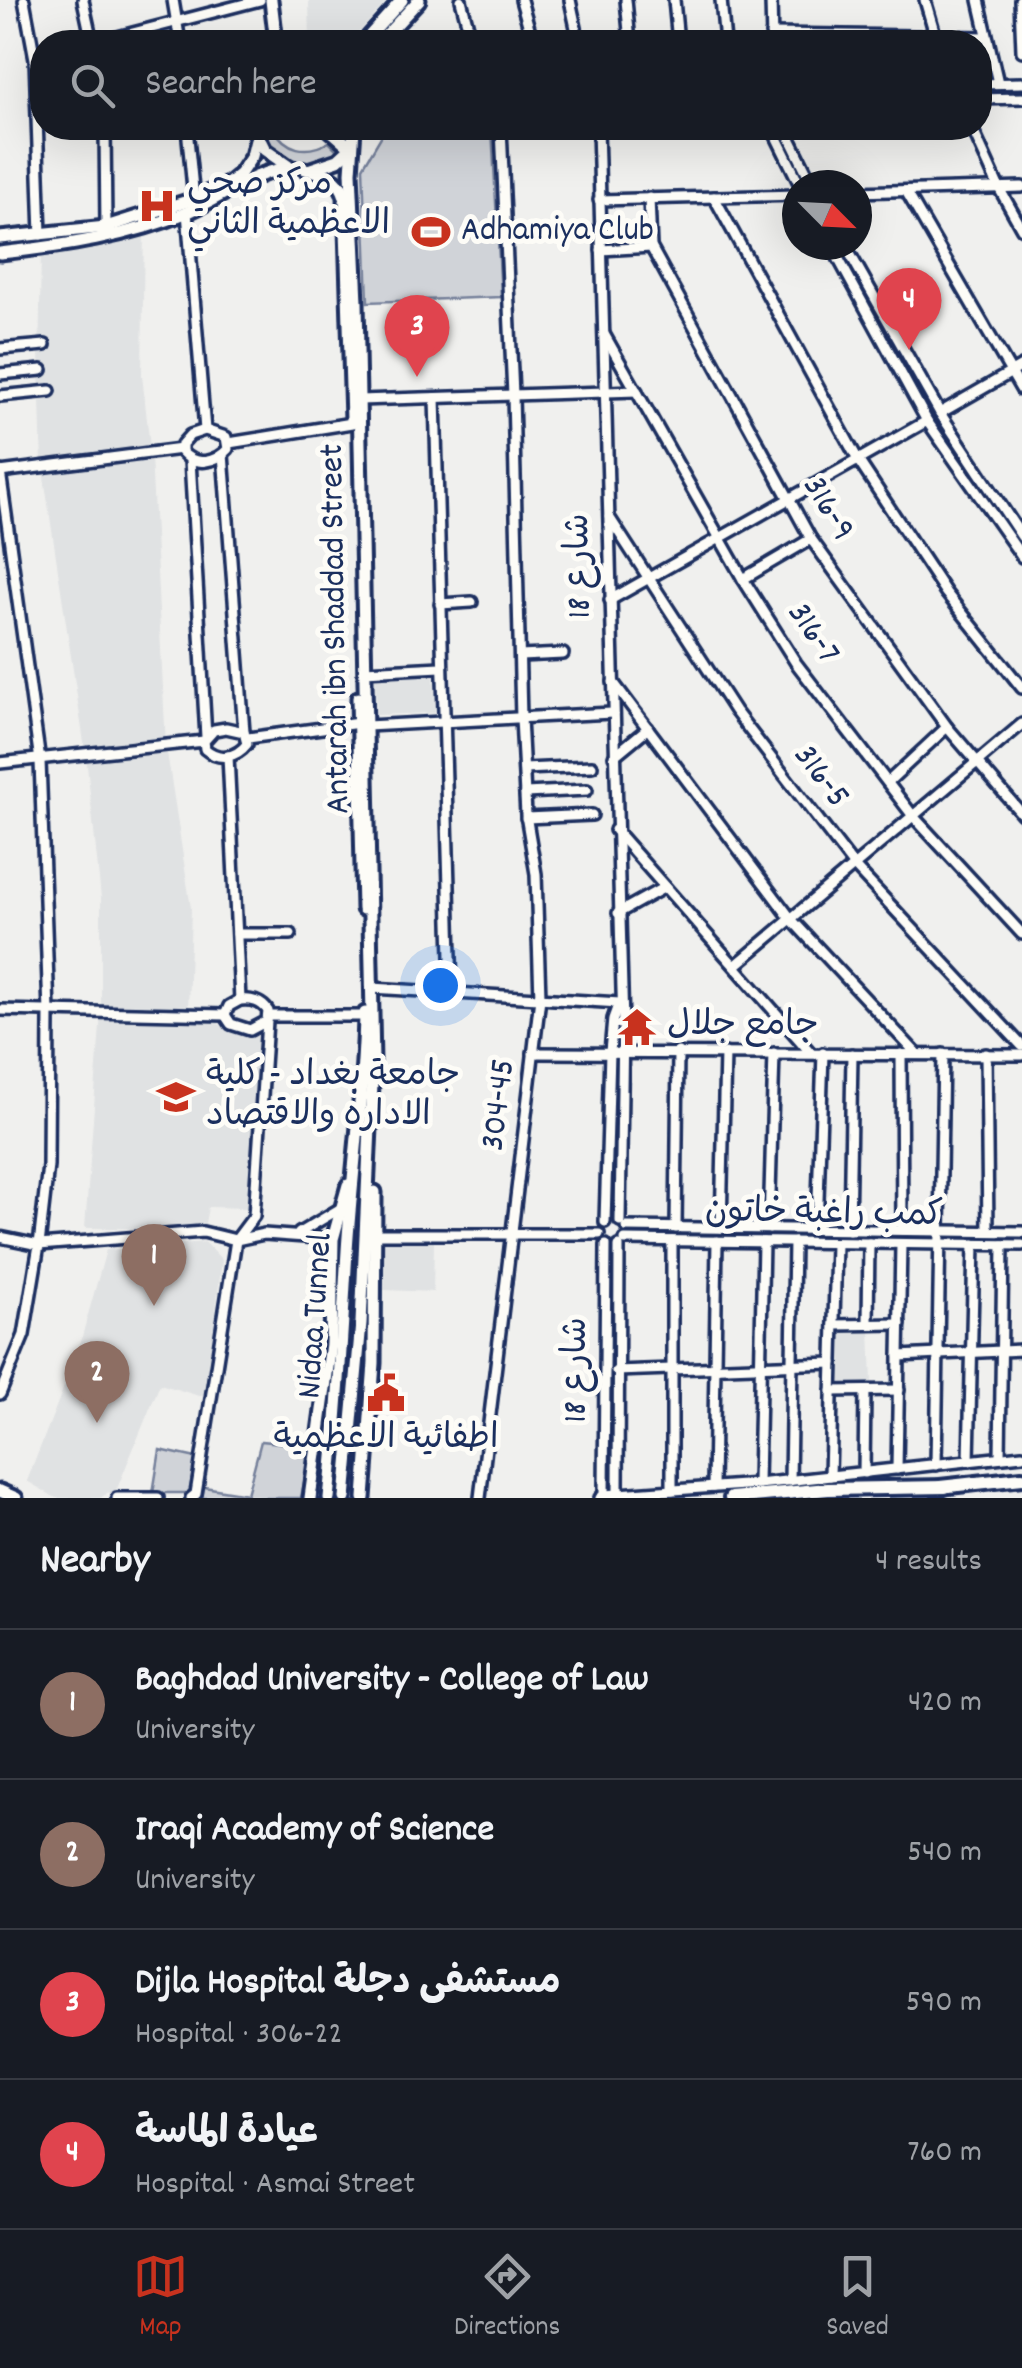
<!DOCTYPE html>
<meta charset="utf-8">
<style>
body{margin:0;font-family:Dekko,"Playpen Sans Arabic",sans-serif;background:#242831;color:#f1f3f6}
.compass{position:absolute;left:782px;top:170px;width:90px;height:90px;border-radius:50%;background:#171b24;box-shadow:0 10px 40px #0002;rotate:114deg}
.you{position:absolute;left:440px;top:985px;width:35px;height:35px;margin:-25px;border:8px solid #fff;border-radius:50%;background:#1a73e8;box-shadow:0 0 0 15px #1a73e833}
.badge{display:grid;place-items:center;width:65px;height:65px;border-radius:50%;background:#c8321e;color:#fff;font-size:32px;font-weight:700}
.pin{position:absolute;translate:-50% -82px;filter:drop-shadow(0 2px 5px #0008)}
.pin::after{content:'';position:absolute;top:52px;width:35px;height:30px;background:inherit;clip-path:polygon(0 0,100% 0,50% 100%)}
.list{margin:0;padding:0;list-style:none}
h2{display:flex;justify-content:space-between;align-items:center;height:130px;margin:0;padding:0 40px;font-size:42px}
h2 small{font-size:32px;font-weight:400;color:#9ea1a6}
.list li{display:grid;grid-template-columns:65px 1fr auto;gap:30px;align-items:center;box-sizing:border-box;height:150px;padding:0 40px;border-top:2px solid #363941}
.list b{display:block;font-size:38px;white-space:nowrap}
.list p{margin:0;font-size:32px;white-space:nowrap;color:#9ea1a6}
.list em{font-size:32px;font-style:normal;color:#9ea1a6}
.icon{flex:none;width:55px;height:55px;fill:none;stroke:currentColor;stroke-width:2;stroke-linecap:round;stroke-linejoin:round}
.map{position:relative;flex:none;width:1022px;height:1498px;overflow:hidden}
.search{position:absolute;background:#171b24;box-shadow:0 10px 40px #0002;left:30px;right:30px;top:30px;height:110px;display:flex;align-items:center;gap:25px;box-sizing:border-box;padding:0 35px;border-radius:40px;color:#9ea1a6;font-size:38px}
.sheet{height:730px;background:#171b24}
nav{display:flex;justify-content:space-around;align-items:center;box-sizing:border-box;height:140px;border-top:2px solid #363941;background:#171b24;font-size:28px;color:#9ea1a6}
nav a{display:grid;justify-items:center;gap:5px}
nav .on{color:#c8321e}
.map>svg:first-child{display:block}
</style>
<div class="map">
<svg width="1022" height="1498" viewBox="0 0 1022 1498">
<rect width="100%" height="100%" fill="#f0f0ee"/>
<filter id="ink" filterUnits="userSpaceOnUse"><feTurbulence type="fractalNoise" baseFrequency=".01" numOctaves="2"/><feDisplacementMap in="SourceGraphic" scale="20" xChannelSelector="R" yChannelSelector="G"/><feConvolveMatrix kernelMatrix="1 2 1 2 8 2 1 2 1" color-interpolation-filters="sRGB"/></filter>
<g filter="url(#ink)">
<g fill="#e0e2e3">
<path d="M309,0h79l-38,42h-40z"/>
<path d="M144,227l-2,148 8,72 -90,14 91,-5 15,290 25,162 -3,105 30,10 11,8 33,6 -12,171 -42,-1 -4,22 -119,-1 16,-216v-114l-15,-142 -44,-292 -3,-96 2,-119z"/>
<path d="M434,670l1,43 -59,2 -1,-43z"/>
<path d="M385,1241l49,1 -1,50 -49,-2z"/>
<path d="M205,1242l17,18 -16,133 -7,3 -39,-12 -44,107 -10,2 -5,5h-45l-29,-17 51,-130 28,-101z"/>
<path d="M870,1328l2,55 -33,2 -2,-53z"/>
</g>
<g fill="#d0d3d8" stroke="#76819b" stroke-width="2.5">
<path d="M257,128h16c13,22 33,27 56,14l9,9c-39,28 -59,11 -81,-23z"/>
<path d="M386,128h106l9,169 -133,5 -5,-135z"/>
<path d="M261,1441l50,5 -10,52h-99l2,-11 43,7z"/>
<path d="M160,1450l36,8 -7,35h-36z"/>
</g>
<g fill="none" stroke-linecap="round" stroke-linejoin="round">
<g stroke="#1b2f5e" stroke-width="16">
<g id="minor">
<path d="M24,0l11,59 6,176"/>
<path d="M83,0l9,42"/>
<path d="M173,0l7,42"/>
<path d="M461,0l11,42"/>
<path d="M521,0l12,42"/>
<path d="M570,0l9,42"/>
<path d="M626,0l4,42"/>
<path d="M674,0l4,42"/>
<path d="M721,0l4,42"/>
<path d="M771,0l1,42"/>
<path d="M925,0l12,41"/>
<path d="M979,0l19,83"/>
<path d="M1020,0l2,51"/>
<path d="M771,34l216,3"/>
<path d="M98,42l162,-42"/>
<path d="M980,84l42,-1"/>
<path d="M980,99l42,-1"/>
<path d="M105,128l1,99"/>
<path d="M187,128l7,71"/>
<path d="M598,128l25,897 -3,196"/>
<path d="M772,128l28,57"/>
<path d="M785,128l28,57"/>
<path d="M972,128l27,60 23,41"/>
<path d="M906,191l116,200"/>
<path d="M857,192l165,-5"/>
<path d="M714,197l144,263 88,133 76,95"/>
<path d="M649,198l2,49 160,292 136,188 75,87"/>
<path d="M599,200l198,-5"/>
<path d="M187,212l18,218"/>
<path d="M831,245l96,176 95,136"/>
<path d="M845,245l95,168 82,124"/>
<path d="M601,250l50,-3"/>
<path d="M604,334l139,245 53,84 117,153 109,118"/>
<path d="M0,349l45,-4"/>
<path d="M0,374l42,-4"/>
<path d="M0,396l50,-5"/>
<path d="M435,398l17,594"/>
<path d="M359,400l278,-9"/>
<path d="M940,413l82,-47"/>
<path d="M205,430l21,7 2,12c-13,14 -33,18 -46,3v-8l8,-9z"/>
<path d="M229,443l123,-20"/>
<path d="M223,454l21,278"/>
<path d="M190,460l16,277"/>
<path d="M0,471l40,290 9,251 -1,154 -9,79 -15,90 -24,59"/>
<path d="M0,472l181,-23"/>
<path d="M609,517l126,194 119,155 168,180"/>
<path d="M743,579l68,-40"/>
<path d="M610,600l317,-179"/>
<path d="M440,604l32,-2"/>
<path d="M520,656l43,-2"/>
<path d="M364,671l77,-4"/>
<path d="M613,682l178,237 126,135"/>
<path d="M367,726l245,-13"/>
<path d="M226,728l18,4 3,12c-11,14 -28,17 -42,5l-1,-8 10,-11z"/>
<path d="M248,738l111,-15"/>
<path d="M228,756l12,244"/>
<path d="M614,756l34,-28"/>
<path d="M0,763l204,-22"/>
<path d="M524,769l68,-3"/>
<path d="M888,782l59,-55"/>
<path d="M525,793l62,-3"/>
<path d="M526,818l66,-3"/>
<path d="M615,830l196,223"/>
<path d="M618,913l47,-26"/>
<path d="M237,934h54"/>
<path d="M735,966l287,-242"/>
<path d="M372,988l248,15"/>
<path d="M240,1000c12,-1 21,1 28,11l-1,10 -17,9 -19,-6 -6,-9 4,-9z"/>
<path d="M0,1010l225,5"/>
<path d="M269,1016h96"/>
<path d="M533,1053l489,2"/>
<path d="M901,1054l1,176"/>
<path d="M986,1054l2,177"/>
<path d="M605,1222l5,-170 3,-33 5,-14"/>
<path d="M626,1227l396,5"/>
<path d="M676,1228l2,-176"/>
<path d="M721,1228l4,-175"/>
<path d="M769,1229l5,-176"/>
<path d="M817,1229l6,-176"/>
<path d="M849,1230l3,-176"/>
<path d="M299,1233l42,-25"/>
<path d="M377,1234h222"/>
<path d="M0,1237l39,8 164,-13 33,8 28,-6 69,5"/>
<path d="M236,1240l18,-24 13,-195"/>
<path d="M625,1240l397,5"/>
<path d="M672,1241v249"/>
<path d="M868,1324l1,-81"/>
<path d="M834,1325l66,-1"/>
<path d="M899,1356l123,-6"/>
<path d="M616,1371l217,-8"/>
<path d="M832,1391l67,-1"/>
<path d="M1000,1457l3,-212"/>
<path d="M969,1461l5,-217"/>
<path d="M936,1465l7,-411"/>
<path d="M897,1469l4,-225"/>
<path d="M864,1473l1,-82"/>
<path d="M830,1476l6,-233"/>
<path d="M790,1481l4,-239"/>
<path d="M758,1484l5,-242"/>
<path d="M713,1487l4,-246"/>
<path d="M618,1494l1,-248"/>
<path d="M604,1495l2,-250"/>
<path d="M117,1498h41"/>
<path d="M191,1498l5,-4 40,-254"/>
<path d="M480,1498l60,-500 -4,-124 -10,-59 -5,-97 -8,-323 -12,-267"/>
<path d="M600,1498l4,-3 154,-11 264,-29"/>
</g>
</g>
<g stroke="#1b2f5e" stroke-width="19">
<g id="major">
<path d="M271,0l5,42"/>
<path d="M364,42l38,-42"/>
<path d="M380,42l39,-42"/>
<path d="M254,128l11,22 23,16"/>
<path d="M328,128l23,20"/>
<path d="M305,169c18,3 35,8 40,28l7,222"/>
<path d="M311,169l27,-9 13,-12"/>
<path d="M0,238l106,-11 88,-28 35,-16 11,-9 12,-18 5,-20"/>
<path d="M0,253c64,-7 128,-16 188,-41 31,-13 73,-45 105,-44"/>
<path d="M358,698l5,211"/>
<path d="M0,1491l16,7"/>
<path d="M310,1498l21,-154 2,-105 15,-54"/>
<path d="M329,1498c9,-82 13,-164 18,-247 5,-79 17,-158 18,-238"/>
<path d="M345,1498l16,-175 12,-261 -16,-760 -6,-130 3,-44"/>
<path d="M364,1498l10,-135 1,-171"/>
</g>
</g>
<g stroke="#1b2f5e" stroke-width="20">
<g id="highway">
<path d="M940,1487l82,-9"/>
<path d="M731,1498l97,-9 117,-2"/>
</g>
</g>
<use href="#minor" stroke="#fdfcf7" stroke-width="9"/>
<use href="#major" stroke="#fdfcf7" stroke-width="11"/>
<use href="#highway" stroke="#fdfcf7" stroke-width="12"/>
</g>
</g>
<defs>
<g id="hospital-bare" transform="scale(3)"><path d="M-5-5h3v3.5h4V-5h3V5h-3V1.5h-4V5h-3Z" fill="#c8321e" stroke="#fdfcf7" stroke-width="2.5" paint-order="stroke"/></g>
<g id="stadium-bare" transform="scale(3)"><path d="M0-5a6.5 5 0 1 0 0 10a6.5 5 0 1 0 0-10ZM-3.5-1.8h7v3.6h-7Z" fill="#c8321e" stroke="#fdfcf7" stroke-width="2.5" paint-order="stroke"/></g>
<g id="temple-bare" transform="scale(3)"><path d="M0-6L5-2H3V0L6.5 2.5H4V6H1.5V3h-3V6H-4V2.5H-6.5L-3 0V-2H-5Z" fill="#c8321e" stroke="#fdfcf7" stroke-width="2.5" paint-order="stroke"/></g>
<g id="university-bare" transform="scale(3)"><path d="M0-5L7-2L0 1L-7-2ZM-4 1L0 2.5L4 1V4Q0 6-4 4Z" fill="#c8321e" stroke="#fdfcf7" stroke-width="2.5" paint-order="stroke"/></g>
<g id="civic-bare" transform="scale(3)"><path d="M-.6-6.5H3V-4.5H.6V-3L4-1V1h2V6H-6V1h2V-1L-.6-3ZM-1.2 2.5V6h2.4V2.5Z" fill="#c8321e" stroke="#fdfcf7" stroke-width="2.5" paint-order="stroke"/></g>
</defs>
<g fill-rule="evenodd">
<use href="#hospital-bare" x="157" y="206"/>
<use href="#stadium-bare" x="431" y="232"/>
<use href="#temple-bare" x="637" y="1027"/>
<use href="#university-bare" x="176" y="1097"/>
<use href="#civic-bare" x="386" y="1393"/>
</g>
<g text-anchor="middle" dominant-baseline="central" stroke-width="10" stroke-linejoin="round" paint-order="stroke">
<g font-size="35" fill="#1b2f5e" stroke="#fdfcf7" text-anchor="start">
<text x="187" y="186">مركز صحي<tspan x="187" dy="40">الاعظمية الثاني</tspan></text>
<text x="461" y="232">Adhamiya Club</text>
<text x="667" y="1027">جامع جلال</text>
<text x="206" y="1077">جامعة بغداد - كلية<tspan x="206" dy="40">الاداره والاقتصاد</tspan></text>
<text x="386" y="1440" text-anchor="middle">اطفائية الاعظمية</text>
</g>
<g font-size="35" fill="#1b2f5e" stroke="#fdfcf7">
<text transform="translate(827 509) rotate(59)">316-9</text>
<text transform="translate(581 566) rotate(-91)">شارع 18</text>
<text transform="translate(337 629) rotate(-91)">Antarah ibn Shaddad Street</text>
<text transform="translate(812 634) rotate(56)">316-7</text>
<text transform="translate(820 777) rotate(53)">316-5</text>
<text transform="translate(500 1105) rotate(-83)">304-45</text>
<text transform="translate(824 1215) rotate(1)">كمب راغبة خاتون</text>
<text transform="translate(317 1316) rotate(-86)">Nidaa Tunnel</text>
<text transform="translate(578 1370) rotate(-90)">شارع 18</text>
</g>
</g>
</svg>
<svg class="compass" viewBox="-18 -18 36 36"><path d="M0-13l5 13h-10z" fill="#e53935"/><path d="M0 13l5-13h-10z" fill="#9ea1a6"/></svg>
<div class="you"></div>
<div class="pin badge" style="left:154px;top:1306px;background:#8d6e63">1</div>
<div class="pin badge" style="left:97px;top:1423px;background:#8d6e63">2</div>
<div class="pin badge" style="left:417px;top:377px;background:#e0444e">3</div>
<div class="pin badge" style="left:909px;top:350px;background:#e0444e">4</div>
<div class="search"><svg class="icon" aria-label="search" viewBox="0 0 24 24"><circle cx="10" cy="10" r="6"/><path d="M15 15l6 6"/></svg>Search here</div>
</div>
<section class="sheet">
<h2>Nearby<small>4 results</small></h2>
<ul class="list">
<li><span class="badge" style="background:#8d6e63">1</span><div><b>Baghdad University - College of Law</b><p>University</p></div><em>420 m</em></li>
<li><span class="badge" style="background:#8d6e63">2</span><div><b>Iraqi Academy of Science</b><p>University</p></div><em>540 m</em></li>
<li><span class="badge" style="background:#e0444e">3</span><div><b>Dijla Hospital مستشفى دجلة</b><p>Hospital · 306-22</p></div><em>590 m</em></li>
<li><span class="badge" style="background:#e0444e">4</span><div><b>عيادة الماسة</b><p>Hospital · Asmai Street</p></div><em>760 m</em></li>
</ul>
</section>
<nav>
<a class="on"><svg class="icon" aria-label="map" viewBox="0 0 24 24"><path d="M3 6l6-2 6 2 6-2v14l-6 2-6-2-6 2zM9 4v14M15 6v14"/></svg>Map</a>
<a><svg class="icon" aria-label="directions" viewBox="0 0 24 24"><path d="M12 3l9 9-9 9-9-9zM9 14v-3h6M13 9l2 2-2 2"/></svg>Directions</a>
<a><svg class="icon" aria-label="saved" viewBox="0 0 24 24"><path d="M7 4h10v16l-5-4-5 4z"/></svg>Saved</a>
</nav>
